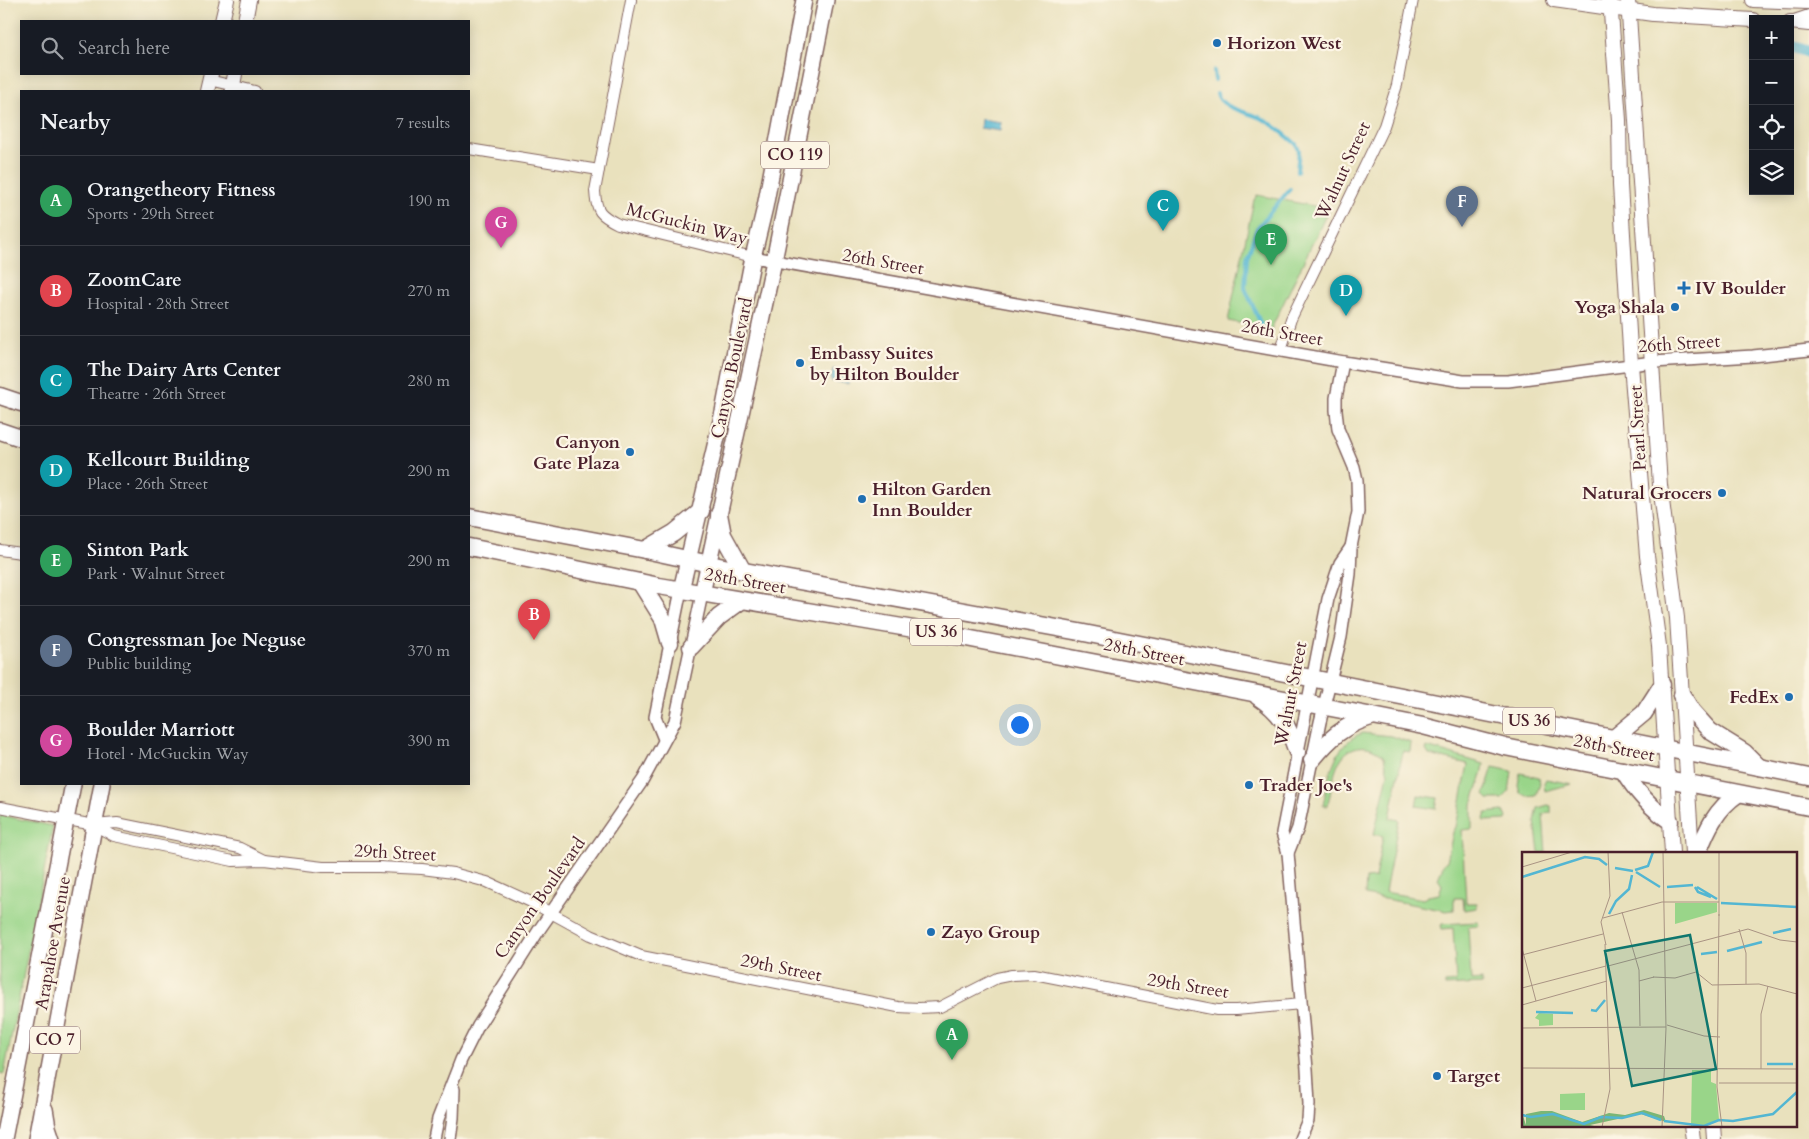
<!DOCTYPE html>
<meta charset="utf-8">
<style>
body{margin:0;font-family:Cardo,serif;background:#20242c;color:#f1f3f6}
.controls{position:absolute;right:15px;top:15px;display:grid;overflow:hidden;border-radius:0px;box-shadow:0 2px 12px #0003}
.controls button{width:45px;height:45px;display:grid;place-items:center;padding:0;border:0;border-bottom:1px solid #363941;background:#171b24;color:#f1f3f6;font:25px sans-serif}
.you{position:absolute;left:1019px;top:724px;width:18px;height:18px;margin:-12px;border:4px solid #fff;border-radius:50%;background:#1a73e8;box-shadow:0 0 0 8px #1a73e833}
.badge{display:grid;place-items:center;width:32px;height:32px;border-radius:50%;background:#d93025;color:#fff;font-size:16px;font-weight:700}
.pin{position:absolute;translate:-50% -41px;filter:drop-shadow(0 1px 2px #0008)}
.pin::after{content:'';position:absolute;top:26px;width:18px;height:15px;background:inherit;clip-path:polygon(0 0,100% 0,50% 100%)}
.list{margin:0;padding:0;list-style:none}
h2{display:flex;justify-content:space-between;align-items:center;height:65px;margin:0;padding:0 20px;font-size:21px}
h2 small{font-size:16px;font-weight:400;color:#9ea1a6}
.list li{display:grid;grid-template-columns:32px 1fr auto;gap:15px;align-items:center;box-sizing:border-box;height:90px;padding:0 20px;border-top:1px solid #363941}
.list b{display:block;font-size:19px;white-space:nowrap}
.list p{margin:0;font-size:16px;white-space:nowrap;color:#9ea1a6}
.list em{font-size:16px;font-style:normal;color:#9ea1a6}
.icon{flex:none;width:28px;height:28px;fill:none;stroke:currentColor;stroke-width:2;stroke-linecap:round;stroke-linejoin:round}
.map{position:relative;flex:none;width:1809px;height:1139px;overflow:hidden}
.search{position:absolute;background:#171b24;box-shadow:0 2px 12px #0003;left:20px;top:20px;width:450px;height:55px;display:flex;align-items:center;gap:12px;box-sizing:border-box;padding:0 18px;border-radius:0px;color:#9ea1a6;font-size:19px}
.panel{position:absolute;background:#171b24;box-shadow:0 2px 12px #0003;left:20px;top:90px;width:450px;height:695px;border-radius:0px}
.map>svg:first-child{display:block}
</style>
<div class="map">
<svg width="1809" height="1139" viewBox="0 0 1809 1139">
<rect width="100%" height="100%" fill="#fcf5e5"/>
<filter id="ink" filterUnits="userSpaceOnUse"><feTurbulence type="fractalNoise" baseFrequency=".02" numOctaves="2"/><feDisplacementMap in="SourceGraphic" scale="10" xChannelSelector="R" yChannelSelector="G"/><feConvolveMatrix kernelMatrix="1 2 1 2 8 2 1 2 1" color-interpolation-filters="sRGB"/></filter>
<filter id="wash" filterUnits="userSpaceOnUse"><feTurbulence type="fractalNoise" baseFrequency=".0096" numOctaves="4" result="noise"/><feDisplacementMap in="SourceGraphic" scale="20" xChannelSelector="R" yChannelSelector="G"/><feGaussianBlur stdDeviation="1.12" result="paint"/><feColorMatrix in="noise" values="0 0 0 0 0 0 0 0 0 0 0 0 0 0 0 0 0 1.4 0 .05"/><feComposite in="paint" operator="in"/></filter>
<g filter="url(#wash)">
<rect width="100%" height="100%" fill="#e9e1bd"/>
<g fill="#99d589" stroke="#727a5a">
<path d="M1257,195l72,14 -58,120 -43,-8 26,-121z"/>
<path d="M1362,733l30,3 19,7 -1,9 -7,-1 -13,67 9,2 -14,72 38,7 5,-3 11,-2 3,-9 -4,-6 6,-16 3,-2 6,-29 3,-5 12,-63 -39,-9 -3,-5 1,-3 57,17 -2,11 -10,29v25l-10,1 4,73h11v5l-13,2 -1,-12h-9v12l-8,1 -81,-16 1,-16 9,-1 8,-42 -9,-2 14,-60 -4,-17c-7,-7 -16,-12 -26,-10 -24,5 -25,37 -30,57l-1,2h-4c5,-27 10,-62 39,-73z"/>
<path d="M1493,767l19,4 -3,21 -7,7h-14l-4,-4z"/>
<path d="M1520,773l19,4 1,7 -4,11 -9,1 -7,-3 -2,-8z"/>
<path d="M1546,779l26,5 -27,7 -1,-8z"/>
<path d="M1418,795l20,3 -2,11 -20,-3z"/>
<path d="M1548,805l3,1v7l-8,1 3,39h-7l-4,-32 3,-13z"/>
<path d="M1503,811l4,6 -1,3 -21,1 -1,-2 2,-6z"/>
<path d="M0,815l53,11 -49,248 -4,-1z"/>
<path d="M1478,922l1,4 -11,1 3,54 11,-1v4l-37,2v-3l11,-1 -3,-54 -11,1 -1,-4 1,-1z"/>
</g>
<g fill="#53b6d2" stroke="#4e6a7e">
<path d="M981,119l20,3 -1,9 -20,-3z"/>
<path d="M833,369l17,3 -2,12 -17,-3z"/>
</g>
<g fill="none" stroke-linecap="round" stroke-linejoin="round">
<g stroke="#53b6d2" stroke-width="4">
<path d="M1214,71l1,9"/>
<path d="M1217,93c3,17 35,19 48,27 12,7 22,16 31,24l3,6 -2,21"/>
<path d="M1262,327l-17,-39 2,-31 10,-29 33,-39"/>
</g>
<path stroke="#53b6d2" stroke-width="12" d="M1790,46l19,6"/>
</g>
</g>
<g filter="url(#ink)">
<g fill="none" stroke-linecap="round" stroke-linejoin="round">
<g stroke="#82635e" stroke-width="12">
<g id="minor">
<path d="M631,0l-36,191c1,20 5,24 23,33l135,33"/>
<path d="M1791,21l18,-6"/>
<path d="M209,80l46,11"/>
<path d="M469,149l130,21"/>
<path d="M1281,350l10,-31 93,-193 13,-41 16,-85"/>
<path d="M0,550l21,3"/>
<path d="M0,807l94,18 23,-2 123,25 24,12"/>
<path d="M94,825l20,11 119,25 31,-1 59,7h56l43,2 31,4 34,9 44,20 60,33 50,21 257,51 21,1 21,-1 57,-29 15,-3 22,-1 183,36h19l65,-6"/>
</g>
</g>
<g stroke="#82635e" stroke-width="14">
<g id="tertiary">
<path d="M753,257l590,105 120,19h45l145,-19 100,-6 56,-6"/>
<path d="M664,739l-9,-22 26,-127"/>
<path d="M1288,853l10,-25 22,-106 21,-85 9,-63 1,-27 7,-35 -1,-32 -3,-13 -16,-38 -2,-19v-12l7,-36"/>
<path d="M434,1139l4,-20 23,-59 17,-34 61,-96 104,-150 32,-59 27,-127"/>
<path d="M450,1139l3,-21 1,-29"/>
<path d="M1300,1139l8,-19 1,-16 -2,-35 -19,-216 -6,-20 46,-234 12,-36 11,-16"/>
</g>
</g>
<g stroke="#82635e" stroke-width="16">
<g id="secondary">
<path d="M1554,0l99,14 100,6"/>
<path d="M1610,0l9,120 1,65 11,180 16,191 12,90 13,207"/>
<path d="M1628,0l32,485 17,133 15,235"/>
<path d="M1753,0l56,2"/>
<path d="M222,21l5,-21"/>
<path d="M245,21l4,-21"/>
<path d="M1790,22l19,2"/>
<path d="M207,91l4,-17"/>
<path d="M232,91l3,-17"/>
<path d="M1691,1125l2,14"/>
<path d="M1713,1125l1,14"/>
</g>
</g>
<g stroke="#82635e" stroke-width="18">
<g id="primary">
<path d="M681,590l42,-178 30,-155 12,-50 39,-207"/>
<path d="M702,594l72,-333 52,-261"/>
<path d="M45,1109l3,18 4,12"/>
<path d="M4,1139l69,-355"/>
<path d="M36,1139l66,-355"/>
</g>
</g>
<g stroke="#82635e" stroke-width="19">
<g id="trunk">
<path d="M0,396l21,7"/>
<path d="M0,431l21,7"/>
<path d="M719,514l4,21 20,36"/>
<path d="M469,517l176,33 88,19 346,63 730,145"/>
<path d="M469,547l190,39 302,51 412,79 50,10 82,21 304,60"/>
<path d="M645,550l29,-17 27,-22"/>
<path d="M640,582l23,37 7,24"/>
<path d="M691,647l28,-30 22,-16"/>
<path d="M1682,695l10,16 18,20 34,21 15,15"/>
<path d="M1257,696c24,16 31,29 40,56"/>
<path d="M1614,738l30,-25 18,-28"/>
<path d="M1312,760c18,-22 32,-35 59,-43"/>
<path d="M1623,770c12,20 28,38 47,51"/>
<path d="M1698,853c9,-24 18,-44 40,-59"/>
</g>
</g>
<use href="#minor" stroke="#fff" stroke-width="10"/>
<use href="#tertiary" stroke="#fff" stroke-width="11"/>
<use href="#secondary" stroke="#fff" stroke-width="14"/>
<use href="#primary" stroke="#fff" stroke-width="15"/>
<use href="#trunk" stroke="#fff" stroke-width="16"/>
</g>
</g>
<g fill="#1f6fb2" stroke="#fcf5e5" stroke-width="2">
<circle cx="1217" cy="43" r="5"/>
<path d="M1681.5 280.5h5v5h5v5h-5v5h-5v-5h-5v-5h5z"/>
<circle cx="1675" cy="307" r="5"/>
<circle cx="800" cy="363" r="5"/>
<circle cx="630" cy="452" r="5"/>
<circle cx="1722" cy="493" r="5"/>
<circle cx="862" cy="499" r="5"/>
<circle cx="1789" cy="697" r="5"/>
<circle cx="1249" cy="785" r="5"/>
<circle cx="931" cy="932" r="5"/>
<circle cx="1437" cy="1076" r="5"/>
</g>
<g text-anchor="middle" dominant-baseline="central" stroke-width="4.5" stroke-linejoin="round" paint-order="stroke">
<g fill="#fcf5e5" stroke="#7f5f63" stroke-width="1">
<rect x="761" y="141.5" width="68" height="27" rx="4"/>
<rect x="910" y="618.5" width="52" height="27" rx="4"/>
<rect x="1503" y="707.5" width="52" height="27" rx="4"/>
<rect x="30" y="1026.5" width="50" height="27" rx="4"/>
</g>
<g font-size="16" font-weight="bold" fill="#4a1f2b">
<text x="795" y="155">CO 119</text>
<text x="936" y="632">US 36</text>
<text x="1529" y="721">US 36</text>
<text x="55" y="1040">CO 7</text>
</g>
<g font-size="18" font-weight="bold" fill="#4a1f2b" stroke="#fcf5e5" text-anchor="start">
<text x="1227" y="43">Horizon West</text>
<text x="1695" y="288">IV Boulder</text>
<text x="1665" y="307" text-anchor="end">Yoga Shala</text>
<text x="810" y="353">Embassy Suites<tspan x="810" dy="21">by Hilton Boulder</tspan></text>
<text x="620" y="442" text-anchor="end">Canyon<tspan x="620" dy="21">Gate Plaza</tspan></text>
<text x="872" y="489">Hilton Garden<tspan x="872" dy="21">Inn Boulder</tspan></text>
<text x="1712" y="493" text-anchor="end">Natural Grocers</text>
<text x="1779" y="697" text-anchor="end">FedEx</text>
<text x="1259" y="785">Trader Joe's</text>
<text x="941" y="932">Zayo Group</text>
<text x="1447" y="1076">Target</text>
</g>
<g font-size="18" fill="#4a1f2b" stroke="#fcf5e5">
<text transform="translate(1343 171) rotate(-65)">Walnut Street</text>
<text transform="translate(687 224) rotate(14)">McGuckin Way</text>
<text transform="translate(883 262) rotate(10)">26th Street</text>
<text transform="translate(1282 333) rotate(10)">26th Street</text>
<text transform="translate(1679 344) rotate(-4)">26th Street</text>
<text transform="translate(732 368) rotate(-78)">Canyon Boulevard</text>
<text transform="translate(1638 428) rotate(-93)">Pearl Street</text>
<text transform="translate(745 581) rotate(10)">28th Street</text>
<text transform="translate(1144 652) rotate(11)">28th Street</text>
<text transform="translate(1291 694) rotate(-79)">Walnut Street</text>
<text transform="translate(1614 748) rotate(11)">28th Street</text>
<text transform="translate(395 853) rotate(3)">29th Street</text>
<text transform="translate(540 898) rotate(-55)">Canyon Boulevard</text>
<text transform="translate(53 943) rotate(-80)">Arapahoe Avenue</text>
<text transform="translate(781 968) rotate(11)">29th Street</text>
<text transform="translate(1188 986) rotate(9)">29th Street</text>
</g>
</g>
<g transform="translate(1522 852)">
<rect width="275" height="275" fill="#e9e1bd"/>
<path d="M153,51h42v9l-42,12zM17,161l14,1v11l-14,1v-6l-4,-2zM170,218h19v12l5,2 3,36 -10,5 -18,1zM63,241v17h-25v-16z" fill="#99d589"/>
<path d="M122,258l20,6 2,6 -25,-8 -51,11 8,2h-76v-14l4,12v-11l15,-3h11l30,11 27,-9 16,2z" fill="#7ab675"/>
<path fill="none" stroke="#53b6d2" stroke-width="2.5" d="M93,16l18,3M113,18l13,-4 5,-14M114,20l24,15M0,25l63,-20 14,2 8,6M145,35l26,-2M173,35l3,5 13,5M175,35l20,12M199,51l76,4M87,62l7,-13 13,-12 3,-14M251,81l18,-4M205,99l35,-9M179,102l16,-2M69,158l5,1 9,-11M14,160l37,1M245,212h26M0,263l9,2 22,-3 31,10 17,-7 21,1 20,-5 19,7M142,269l40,5 15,-6 14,1 40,-7 24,-22"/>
<path fill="none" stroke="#a99383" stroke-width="1" d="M0,15l50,-15M100,60l17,58 1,56M197,62l-2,173 5,40M197,64v-64M81,66l59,-16h57M217,77l7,24v31M84,93l-5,-23 9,-26 -2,-44M0,96l14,53M0,103l81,-21M86,114l140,-37 32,11 17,2M131,125l22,1 21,-6 16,13 47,-1 38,10M117,129l15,-4M0,136l84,-22M0,153l85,-24M145,173l37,11 16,1M0,176l144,-1M0,216l275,1M239,217v-55l7,-28M197,231h78M80,275l8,-38 -5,-145M140,275l4,-99 -3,-176"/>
<path fill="#0f766e" fill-opacity="0.15" stroke="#0f766e" stroke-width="2.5" d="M168,83l26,134 -84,17 -27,-135z"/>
<rect width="275" height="275" fill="none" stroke="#4a1f2b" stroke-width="2.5"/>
</g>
</svg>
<div class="controls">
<button>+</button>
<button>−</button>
<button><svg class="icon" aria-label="locate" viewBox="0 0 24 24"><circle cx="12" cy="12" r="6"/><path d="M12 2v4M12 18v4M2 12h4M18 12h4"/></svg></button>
<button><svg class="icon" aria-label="layers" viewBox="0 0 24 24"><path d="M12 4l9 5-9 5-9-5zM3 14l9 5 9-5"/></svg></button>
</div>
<div class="you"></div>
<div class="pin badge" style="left:952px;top:1060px;background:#2e9e5b">A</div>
<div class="pin badge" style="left:534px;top:640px;background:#e0444e">B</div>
<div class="pin badge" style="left:1163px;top:231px;background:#0f9aa8">C</div>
<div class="pin badge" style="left:1346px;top:316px;background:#0f9aa8">D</div>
<div class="pin badge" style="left:1271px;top:265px;background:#2e9e5b">E</div>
<div class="pin badge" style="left:1462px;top:227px;background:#5c6f8a">F</div>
<div class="pin badge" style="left:501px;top:248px;background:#d1479c">G</div>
<div class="search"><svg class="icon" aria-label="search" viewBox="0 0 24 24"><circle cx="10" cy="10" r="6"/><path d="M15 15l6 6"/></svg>Search here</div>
<section class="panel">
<h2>Nearby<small>7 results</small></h2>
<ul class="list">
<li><span class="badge" style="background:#2e9e5b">A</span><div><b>Orangetheory Fitness</b><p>Sports · 29th Street</p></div><em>190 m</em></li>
<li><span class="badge" style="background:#e0444e">B</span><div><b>ZoomCare</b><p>Hospital · 28th Street</p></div><em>270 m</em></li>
<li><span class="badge" style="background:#0f9aa8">C</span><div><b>The Dairy Arts Center</b><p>Theatre · 26th Street</p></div><em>280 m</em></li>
<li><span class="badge" style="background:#0f9aa8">D</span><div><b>Kellcourt Building</b><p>Place · 26th Street</p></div><em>290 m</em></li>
<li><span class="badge" style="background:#2e9e5b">E</span><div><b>Sinton Park</b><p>Park · Walnut Street</p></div><em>290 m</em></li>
<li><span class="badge" style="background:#5c6f8a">F</span><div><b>Congressman Joe Neguse</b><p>Public building</p></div><em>370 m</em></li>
<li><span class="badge" style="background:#d1479c">G</span><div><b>Boulder Marriott</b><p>Hotel · McGuckin Way</p></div><em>390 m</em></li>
</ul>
</section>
</div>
